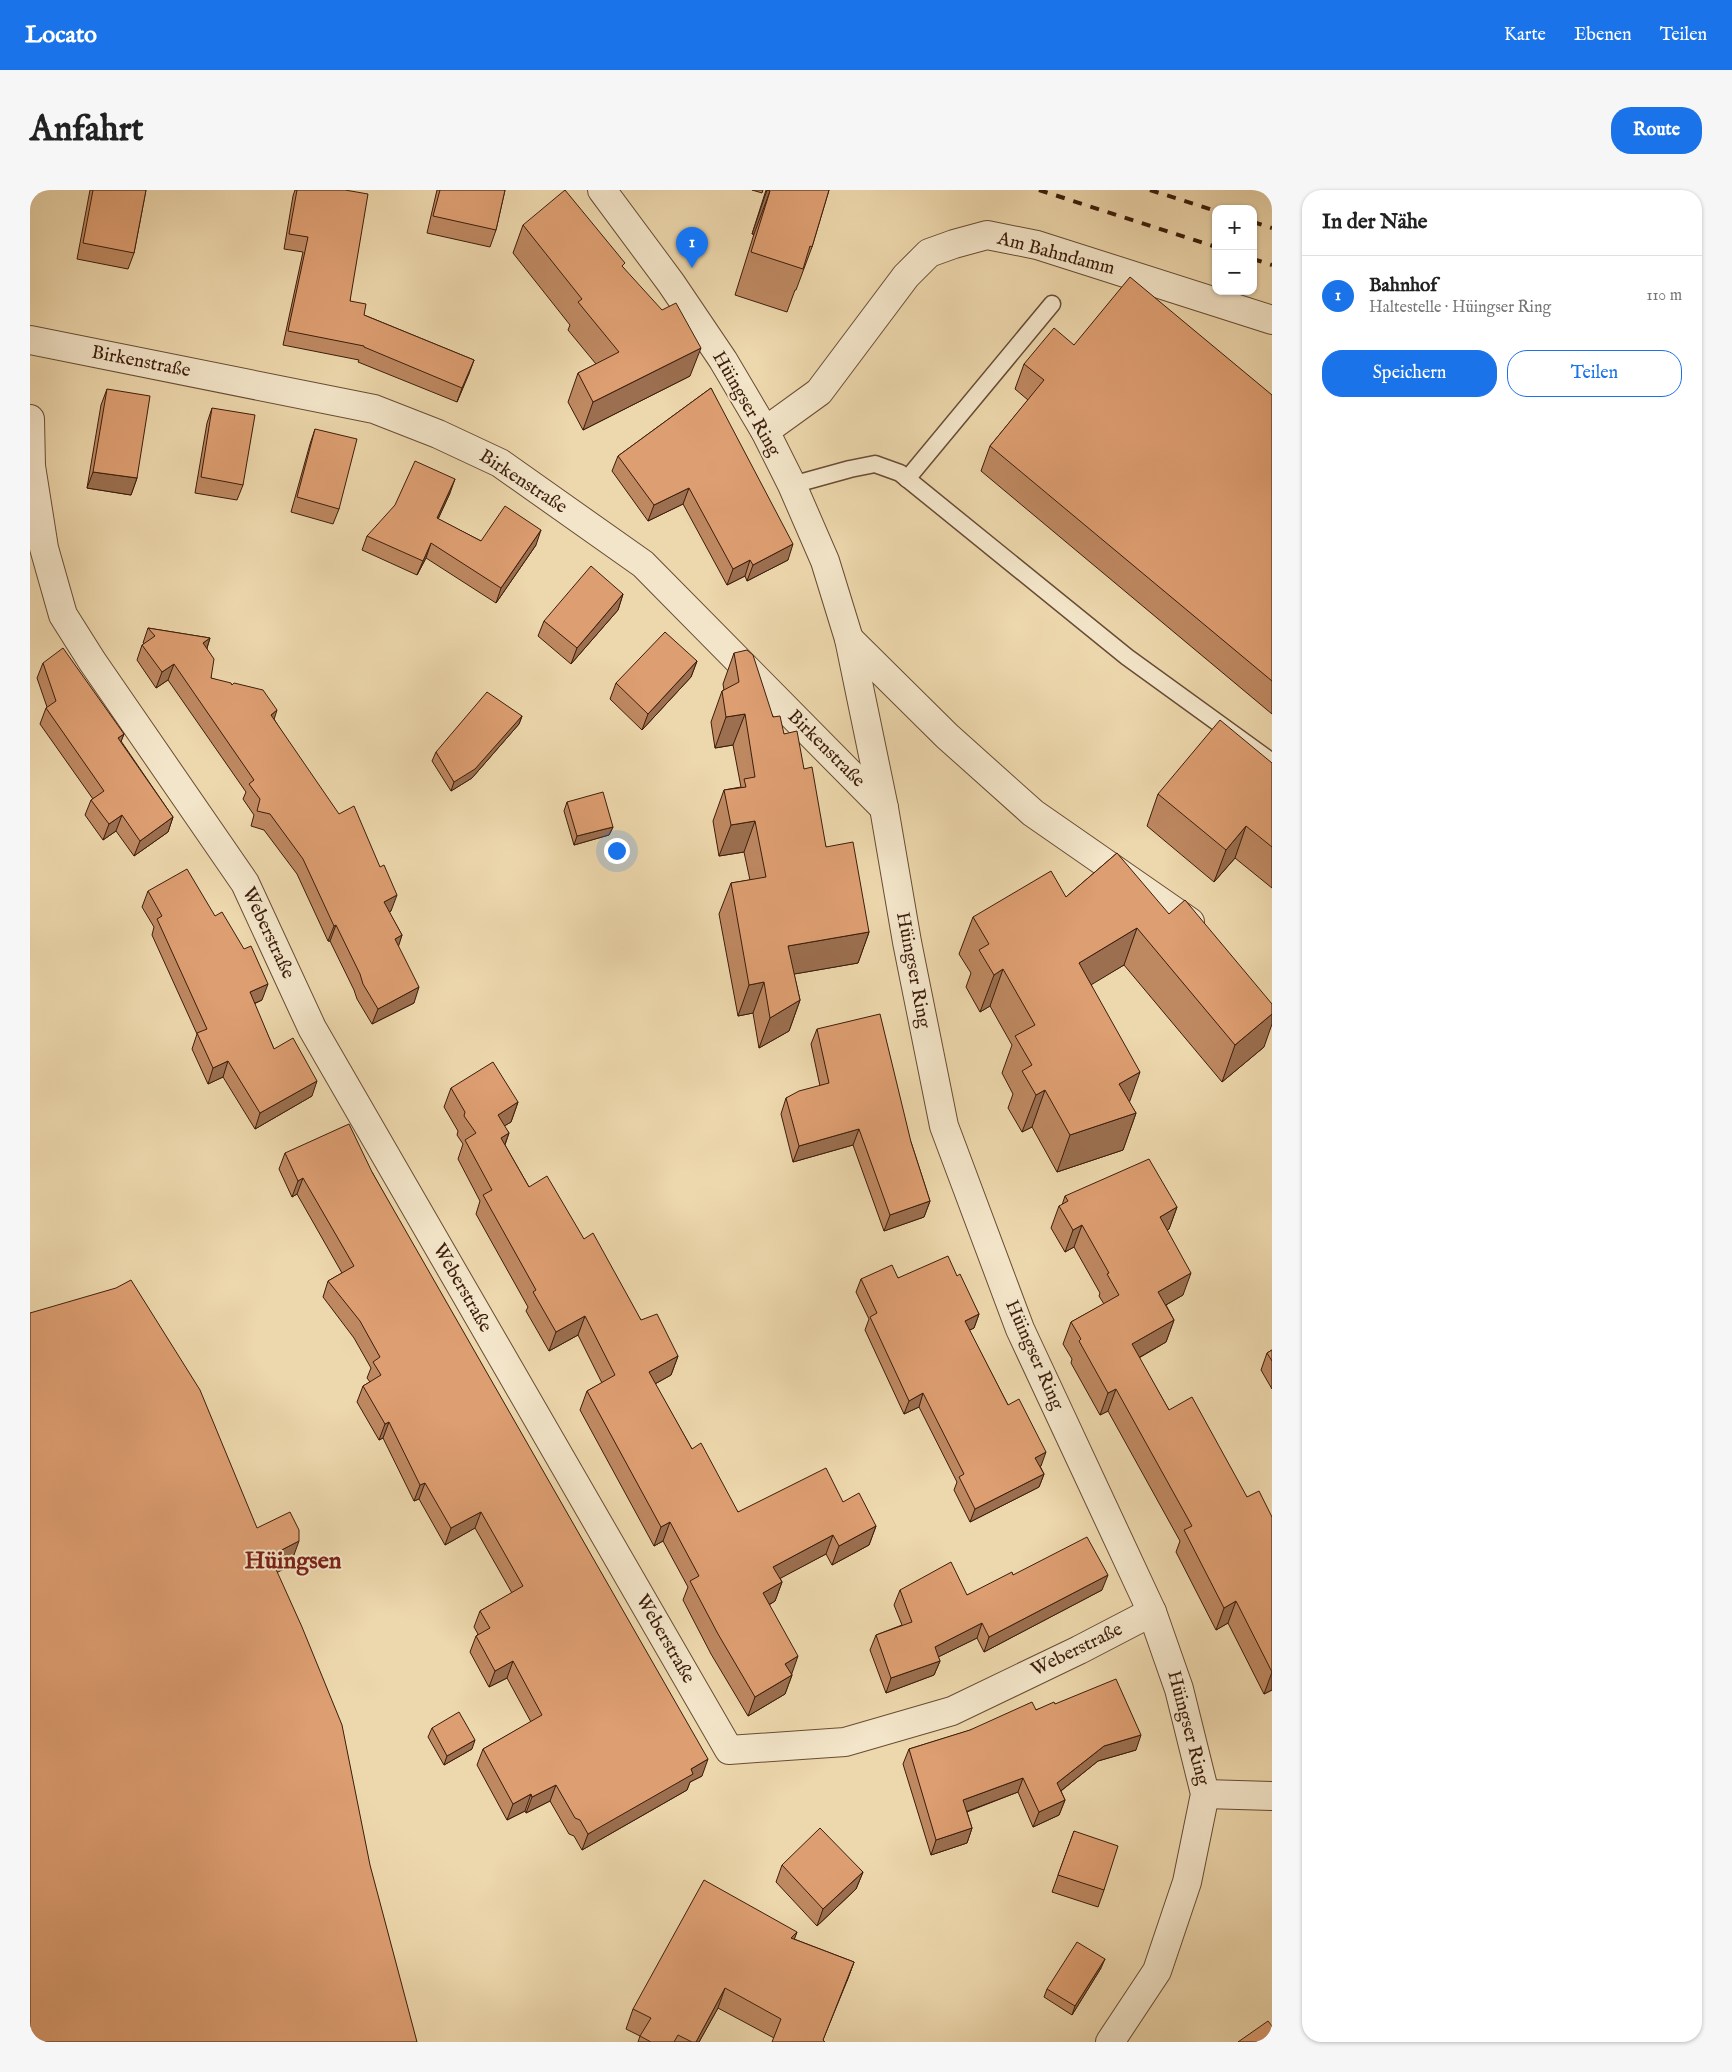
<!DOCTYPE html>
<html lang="de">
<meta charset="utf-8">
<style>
body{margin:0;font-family:"IM FELL English",serif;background:#f6f6f6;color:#222}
.controls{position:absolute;right:15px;top:15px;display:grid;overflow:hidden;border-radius:10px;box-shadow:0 1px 4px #0004}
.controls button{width:45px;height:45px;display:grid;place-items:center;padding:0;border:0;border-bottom:1px solid #e0e0e0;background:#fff;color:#222;font:25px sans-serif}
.you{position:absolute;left:586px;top:660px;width:18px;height:18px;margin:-12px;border:4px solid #fff;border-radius:50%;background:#1a73e8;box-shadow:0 0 0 8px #1a73e833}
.badge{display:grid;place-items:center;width:32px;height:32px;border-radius:50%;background:#1a73e8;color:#fff;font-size:16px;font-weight:700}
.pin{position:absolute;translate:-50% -41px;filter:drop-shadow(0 1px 2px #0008)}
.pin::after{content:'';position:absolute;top:26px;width:18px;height:15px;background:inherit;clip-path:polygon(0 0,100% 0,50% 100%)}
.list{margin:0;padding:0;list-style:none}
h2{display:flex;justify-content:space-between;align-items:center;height:65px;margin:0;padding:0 20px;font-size:21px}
h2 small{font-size:16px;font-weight:400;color:#767676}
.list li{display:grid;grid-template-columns:32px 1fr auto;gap:15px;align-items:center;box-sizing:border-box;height:80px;padding:0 20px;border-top:1px solid #e0e0e0}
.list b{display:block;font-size:19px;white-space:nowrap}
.list p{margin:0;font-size:16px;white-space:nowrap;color:#767676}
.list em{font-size:16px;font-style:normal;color:#767676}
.actions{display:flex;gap:10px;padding:15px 20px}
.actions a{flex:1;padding:11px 0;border:1px solid #1a73e8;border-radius:20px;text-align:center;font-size:18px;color:#1a73e8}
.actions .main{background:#1a73e8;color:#fff}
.map{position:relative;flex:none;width:1242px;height:1852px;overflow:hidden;border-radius:20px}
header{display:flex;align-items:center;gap:30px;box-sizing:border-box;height:70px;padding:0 25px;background:#1a73e8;color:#fff}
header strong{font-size:24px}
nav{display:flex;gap:28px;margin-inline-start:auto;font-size:18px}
.intro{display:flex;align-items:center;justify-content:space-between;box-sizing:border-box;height:120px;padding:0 30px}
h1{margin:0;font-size:35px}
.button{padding:12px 22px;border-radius:20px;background:#1a73e8;color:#fff;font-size:18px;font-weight:700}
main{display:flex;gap:30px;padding:0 30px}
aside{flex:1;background:#fff;border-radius:20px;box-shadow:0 1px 4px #0004}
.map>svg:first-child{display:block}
</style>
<header>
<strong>Locato</strong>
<nav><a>Karte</a><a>Ebenen</a><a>Teilen</a></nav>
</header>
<div class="intro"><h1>Anfahrt</h1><a class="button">Route</a></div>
<main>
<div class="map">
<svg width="1242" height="1852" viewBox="0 0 1242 1852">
<rect width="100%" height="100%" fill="#edd7ac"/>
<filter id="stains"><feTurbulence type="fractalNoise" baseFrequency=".004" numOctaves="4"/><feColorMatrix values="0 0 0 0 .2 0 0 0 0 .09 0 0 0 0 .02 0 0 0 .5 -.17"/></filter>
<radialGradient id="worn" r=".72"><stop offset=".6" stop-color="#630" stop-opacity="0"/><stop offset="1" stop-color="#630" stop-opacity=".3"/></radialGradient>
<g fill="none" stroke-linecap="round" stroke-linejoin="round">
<g stroke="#684c34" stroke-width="19">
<g id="lane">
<path d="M877,289l145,-175"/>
<path d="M762,295l58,-16 25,-5 25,9 227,184 145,105"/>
</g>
</g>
<g stroke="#684c34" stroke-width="30">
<g id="street">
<path d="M572,0l69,93 52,77 42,71 27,54 33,76 24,78 35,169 23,134 37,184 76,203 132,283 27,77 26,105 -18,88 -30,89 -47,71"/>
<path d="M0,150l344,69 64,25 62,29 143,101 241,244"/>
<path d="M0,229l1,47 13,82 19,67 29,46 153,222 67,145 417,722 116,-8 107,-31 127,-61 73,-38"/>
<path d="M735,241l54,-39 87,-116 23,-23 25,-9 33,-9 50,10 235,75"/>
<path d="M819,449l98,97 86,77 157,109"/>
<path d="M1175,1604l67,2"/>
</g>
</g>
<use href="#lane" stroke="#f3e5c9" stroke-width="16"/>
<use href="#street" stroke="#f3e5c9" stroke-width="28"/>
<g stroke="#3c1d0c" stroke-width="4" stroke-dasharray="9 9" stroke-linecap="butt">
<path d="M1009,0l177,57"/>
<path d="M1120,0l66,21"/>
<path d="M1223,32l19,6"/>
<path d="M1223,69l19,6"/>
</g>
</g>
<g fill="#be8861" stroke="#3c1d0c">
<path d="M60,0h56l-12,63 -6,16 -51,-10z"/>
<path d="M265,0h50l5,111 14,14 110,45 -17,42 -99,-40 1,-2 -76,-15 20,-93 -19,-3 9,-53z"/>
<path d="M407,0h68l-9,40 -6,17 -63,-14z"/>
<path d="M722,0h11l-1,3z"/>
<path d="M736,0h63l-17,57 -16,43h-1l-8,22 -52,-17 19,-61h-2z"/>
<path d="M493,35l100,42 67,109 -107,54 -15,-28 10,-29 18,-9 -28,-34 2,-5 -57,-72z"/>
<path d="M1044,155l198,50v319l-291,-243 9,-25 38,-46 -13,-11 9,-25z"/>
<path d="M681,198l77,172 -41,21 -2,-5 -18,9 -44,-81 -35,17 -36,-50 6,-15z"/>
<path d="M77,199l30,89 -6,17 -44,-7 14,-83z"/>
<path d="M182,218l31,77 -6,15 -42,-7 12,-70z"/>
<path d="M285,239l24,80 -6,15 -42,-12 19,-68z"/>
<path d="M420,303l-12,26 43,22 55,4 -40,58 -70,-45 -9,17 -55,-25 5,-14z"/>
<path d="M593,404l-5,16 -47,54 -33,-28 6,-15z"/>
<path d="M118,438l62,10 -3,10 4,30 21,7 42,34 117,192 -2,1 13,23 -4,11 16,57 -42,21 -15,-25 -3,-9 -24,-49h-2l-31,-67 -33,-44 -13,-4 3,-11 -11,-16 3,-7 -78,-112 -12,8 -19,-28 5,-15 2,-1 -1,-1z"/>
<path d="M704,463l50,81 20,35 22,78 43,85 -11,31 -64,11 6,26 -11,31 -30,17 -6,-35 -15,3 -19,-102 12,-31 19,-3 -6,-28 -25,4 -6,-35 11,-31 17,-3 -8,-42 -18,3 -4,-26 11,-31 2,-1 -1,-6z"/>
<path d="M667,471l-6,16 -49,53 -32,-31 6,-16z"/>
<path d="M13,473l81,71 -3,7 52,76 -5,15 -34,24 -18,-25 -13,9 -18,-25 6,-15 2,-1 -53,-75 6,-16 1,-1 -10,-29z"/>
<path d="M492,526l-3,8 -47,54 -21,13 -19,-30 4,-9z"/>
<path d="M1242,573v125l-37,-30 -21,24 -67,-56 11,-32z"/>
<path d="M537,612l46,25 -4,8 -35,10 -10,-34z"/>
<path d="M1087,663l147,194 -42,35 -98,-117 -33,19 38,118 7,11 -13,37 -66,22 -25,-45 -10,5 -14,-24 5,-14 -11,-21 10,-28 -22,-39 -10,6 -14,-25 5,-14 -12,-19 14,-37 93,-20z"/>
<path d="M118,701l114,109 -8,4 20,45 38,47 -57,33 -32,-52 -15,7 -16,-35 5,-15 -45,-99 2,-8 -12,-20z"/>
<path d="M787,839l94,113 19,59 -6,16 -40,14 -31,-86 -60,17 -12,-48 5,-16 34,-12 -9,-42z"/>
<path d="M421,898l67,14 -7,20 -7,4 5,7 -4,12 24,42 55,52 57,81 37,36 -7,19 -16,9 37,65 46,63 105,-10 33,24 -7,19 -37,20 -6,-11 -46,24 2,4 -7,19 -6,4 23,70 -7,19 -37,22 -37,-62 -28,-54 5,-13 -25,-46 -9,5 -74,-136 7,-19 15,-8 -24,-48 -29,16 -23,-40 2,-4 -52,-93 4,-13 -22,-42 5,-15 -6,-9 1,-4 -14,-24z"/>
<path d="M255,963l87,19 330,604 -12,6 -3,8 -105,60 -8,-14 -5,-2 -19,-33 -24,12 -1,-2 -18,9 -30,-55 6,-16 48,-27 -24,-44 -18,9 -19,-35 6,-16 2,-2 -4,-7 6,-16 32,-18 -37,-65 -30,17 -26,-46 -5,2 -31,-63 -4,2 -22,-38 6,-16 7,-4 -3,-4 4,-10 -17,-30 -31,-41 5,-16 14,-8 -45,-79 -5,3 -13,-28z"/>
<path d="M1035,1006l112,11 -8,22 -2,1 16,65 -17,10 8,15 -8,22 -27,16 30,52 78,87 25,20v173l-8,4 -36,-71 -12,7 -40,-78 4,-11 -72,-130 -8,4 -29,-52 1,-4 -9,-15 8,-22 33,-18 -5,-8 1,-3 -26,-46 -9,5 -14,-24 8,-22 3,-1z"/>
<path d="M927,1086l22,38 -5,14 -5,2 39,75 33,61h-1l4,8 -5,13 -69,35 -16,-32 3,-8 -38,-75 -15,7 -39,-84 4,-11 -13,-27 5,-13z"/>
<path d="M1242,1160v39l-11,-19 6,-17z"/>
<path d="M983,1385l89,15 -118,62 -7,-14 -39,19 2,4 -6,14 -48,18 -16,-43 6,-15 26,-10 -8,-20 6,-15 67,5z"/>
<path d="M1025,1514l81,46 -38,11 -37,30 4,9 -6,15 -26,12 -15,-35 -51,20 5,16 -5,15 -36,12 -28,-91 6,-15z"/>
<path d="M402,1538l40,21 -28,16 -16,-28z"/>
<path d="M1044,1641l30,59 -6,17 -46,-15z"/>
<path d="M752,1675l81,7 -7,17 -39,37 -41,-44z"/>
<path d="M767,1742l-3,7 60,23 -7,19 -73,57 -56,-30 -19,34h-61l2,-6 -14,-7 7,-20z"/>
<path d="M1071,1778l-29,47 -28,-18 3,-8z"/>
</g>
<g fill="#9b6f4f" stroke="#3c1d0c">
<path d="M737,0l3,1 -16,43h-2z"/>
<path d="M671,158l-11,28 -107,54 10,-28z"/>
<path d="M444,170l-5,14 -12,28 5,-14z"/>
<path d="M63,282l44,6 -6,17 -44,-7z"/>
<path d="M425,289l-5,14 -18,39 5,-14z"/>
<path d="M659,298l-6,16 -35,17 6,-16z"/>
<path d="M511,340l-5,15 -40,58 5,-15z"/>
<path d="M401,353l-5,15 -9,17 6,-14z"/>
<path d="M763,354l-5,16 -41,21 6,-16z"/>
<path d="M720,370l-5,16 -18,9 6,-16z"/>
<path d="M593,404l-5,16 -47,54 6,-16z"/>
<path d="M180,448l-5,16 -2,-11z"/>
<path d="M667,471l-6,16 -49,53 6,-16z"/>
<path d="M144,474l-6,16 -12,8 6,-16z"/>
<path d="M247,520l-5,16 -1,-11z"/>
<path d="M715,524l-12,31 -18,3 11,-31z"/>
<path d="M492,526l-3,8 -47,54 -21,13 3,-9z"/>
<path d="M94,544l-6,15v-11z"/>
<path d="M92,625l-6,16 -13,9 6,-16z"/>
<path d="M143,627l-5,15 -34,24 6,-15z"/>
<path d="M725,631l-11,31 -25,4 12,-31z"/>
<path d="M1216,636l-11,32 -21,24 12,-32z"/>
<path d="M583,637l-4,8 -35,10 3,-9z"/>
<path d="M367,705l-6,16 -13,7 6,-16z"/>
<path d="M306,735l-6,16h-2l6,-15z"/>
<path d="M1107,738l-13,37 -58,35 13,-37z"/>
<path d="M839,742l-11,31 -81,14 11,-31z"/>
<path d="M372,745l-5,16 -2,-12z"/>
<path d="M973,779l-13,37 -10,6 14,-37z"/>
<path d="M734,792l-11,31 -15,3 11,-31z"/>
<path d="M238,794l-6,16 -18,8 6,-16z"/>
<path d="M389,797l-5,16 -42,21 6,-15z"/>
<path d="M770,810l-11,31 -30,17 11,-30z"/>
<path d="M1242,824v10l-8,23 -42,35 13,-37z"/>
<path d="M198,871l-5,16 -15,7 5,-16z"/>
<path d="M1110,882l-13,37 -8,-25z"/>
<path d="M287,891l-5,15 -57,33 5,-16z"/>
<path d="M1015,900l-13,37 -10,5 14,-37z"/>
<path d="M488,912l-7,20 -20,12 7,-19z"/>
<path d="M1106,923l-13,37 -66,22 13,-37z"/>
<path d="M829,939l-6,16 -60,17 6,-16z"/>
<path d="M479,943l-7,19 -1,-14z"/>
<path d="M273,988l-6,16 -5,3 6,-16z"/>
<path d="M900,1011l-6,16 -40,14 6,-16z"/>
<path d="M1147,1017l-8,22 -17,10 8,-22z"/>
<path d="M1052,1035l-8,22 -9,5 8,-22z"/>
<path d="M1161,1083l-8,22 -33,19 8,-22z"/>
<path d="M949,1124l-5,14 -14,7 5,-14z"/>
<path d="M555,1126l-7,19 -29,16 7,-19z"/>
<path d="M1144,1130l-8,22 -42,24 8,-22z"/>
<path d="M648,1166l-7,19 -29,16 7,-19z"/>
<path d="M1086,1199l-8,22 -8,4 8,-22z"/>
<path d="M893,1203l-4,14 -15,7 5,-13z"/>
<path d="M359,1232l-6,16 -4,2 6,-16z"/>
<path d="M1016,1262l-5,14 -11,5 5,-13z"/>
<path d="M1014,1284l-5,13 -69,35 5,-13z"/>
<path d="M395,1293l-6,16 -5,2 6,-16z"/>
<path d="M451,1322l-6,16 -30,17 6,-17z"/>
<path d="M640,1332l-7,19 -9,5 7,-19z"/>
<path d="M846,1336l-7,19 -37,20 7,-19z"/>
<path d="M803,1345l-7,19 -60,32 7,-19z"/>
<path d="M269,1351l-9,25 -30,15 10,-25z"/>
<path d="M1078,1385l-6,15 -118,62 5,-15z"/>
<path d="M752,1392l-7,19 -19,11 7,-19z"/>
<path d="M1206,1411l-8,22 -12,7 8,-22z"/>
<path d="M952,1433l-5,15 -47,23 5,-14z"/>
<path d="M768,1466l-7,20 -6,-12z"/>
<path d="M483,1471l-6,17 -18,9 6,-16z"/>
<path d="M910,1471l-6,14 -48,18 5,-15z"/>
<path d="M1242,1482v18l-8,4z"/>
<path d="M762,1485l-7,19 -37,22 7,-19z"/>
<path d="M1111,1545l-5,15 -38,11 -46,37 5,-15 47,-37z"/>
<path d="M445,1550l-3,9 -28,16 3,-9z"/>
<path d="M678,1569l-6,17 -12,6 -3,8 -105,60 6,-16 103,-65z"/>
<path d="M993,1588l-5,14 -61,23 6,-15z"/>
<path d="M526,1595l-6,16 -24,12 6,-16z"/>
<path d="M501,1604l-6,17 -18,9 6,-16z"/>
<path d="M1035,1610l-6,15 -26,12 6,-15z"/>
<path d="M942,1638l-5,15 -36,12 5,-15z"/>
<path d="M833,1682l-7,17 -39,37 6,-17z"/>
<path d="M767,1742l-7,19 1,-13z"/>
<path d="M1075,1769l-4,9 -29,47 3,-9z"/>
<path d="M824,1772l-7,19 -25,61z"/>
<path d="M695,1798l-7,20 -19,34h-3z"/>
</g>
<g fill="#dd9e71" stroke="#3c1d0c">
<path d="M63,0h53l-12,63 -51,-10z"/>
<path d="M267,0h48l23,4 -18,107 16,3 -2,11 110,45 -12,28 -98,-41v-1l-76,-15 20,-94 -19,-3z"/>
<path d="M410,0h65l-9,40 -63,-14z"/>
<path d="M535,0l60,73 -3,3 40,44 14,-7 25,45 -108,54 -15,-29 41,-21 -41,-50 4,-3 -59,-74z"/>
<path d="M737,0h62l-17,57 -2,-1 -7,23 -52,-17 19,-61z"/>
<path d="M1100,87l142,118v286l-282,-235 54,-66 -20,-16 30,-36 20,17z"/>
<path d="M681,198l82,156 -40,21 -3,-5 -17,9 -44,-81 -35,17 -36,-49z"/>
<path d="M77,199l43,7 -13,82 -44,-6z"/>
<path d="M182,218l43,7 -12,70 -42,-8z"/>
<path d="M285,239l42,10 -18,70 -42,-12z"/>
<path d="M385,271l40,18 -18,39 44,23 24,-35 36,24 -40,58 -70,-45 -8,18 -56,-25 28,-31z"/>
<path d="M561,376l32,28 -46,54 -33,-27z"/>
<path d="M118,438l62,10 -7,5 11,16 -3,19 20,5 1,2 2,-2 29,7 14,20 -6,5 68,99 15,-8 26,61 4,-2 13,30 -13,7 18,33 -7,4 24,48 -41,22 -15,-25 -3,-10 -24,-49 -2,1 -31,-67 -33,-45 -13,-3 3,-12 -11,-15 5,-4 -80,-116 -12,8 -20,-27 13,-9z"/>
<path d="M635,442l32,29 -49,53 -32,-31z"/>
<path d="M33,458l61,86 -6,4 55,79 -33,24 -18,-26 -13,9 -18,-24 13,-9 -58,-83 10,-7 -13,-38z"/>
<path d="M717,460l6,5 20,62 7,-1 4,18 13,-3 7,38 8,-2 14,80 27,-5 16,90 -81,14 12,54 -30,18 -6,-36 -15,3 -18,-102 35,-6 -11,-56 -24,4 -7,-35 22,-3 -2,-8 11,-2 -10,-63 -19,3 -4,-26 17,-9 -5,-29z"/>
<path d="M457,502l35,24 -47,53 -21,13 -18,-30z"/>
<path d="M1190,530l52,43v84l-26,-21 -20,24 -68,-56z"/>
<path d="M573,602l10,35 -36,9 -10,-34z"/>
<path d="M1087,663l52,61 16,-14 87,104v10l-37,31 -98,-117 -58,35 61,109 -21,12 17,29 -66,22 -25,-45 -9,5 -14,-24 10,-6 -17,-29 20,-11 -32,-56 -9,6 -15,-25 10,-6 -16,-27 78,-46 15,26z"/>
<path d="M157,679l28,47 7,-4 22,37 7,-3 17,38 -18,8 24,57 19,-11 24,43 -57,32 -32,-52 -15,7 -16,-35 10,-4 -50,-110 5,-3 -14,-25z"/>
<path d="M850,824l31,128 19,59 -40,14 -31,-86 -60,17 -13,-48 13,-7 30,-8 -12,-54z"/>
<path d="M463,872l25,40 -20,13 11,18 -8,5 28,49 18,-11 37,63 9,-6 48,87 16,-6 21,42 -29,16 43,77 9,-6 37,69 88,-44 17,34 16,-9 17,33 -37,20 -6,-11 -60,32 9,15 -19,11 35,63 -13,8 7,11 -37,22 -37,-63 -28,-53 9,-5 -29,-54 -9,5 -74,-136 28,-16 -30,-59 -29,16 -23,-40 3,-2 -53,-95 9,-5 -27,-50 11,-7 -12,-17 1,-4 -14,-24z"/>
<path d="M319,934l23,48 336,587 -17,10 2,5 -105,60 -8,-14 -5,-2 -19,-33 -24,12 -1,-3 -18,10 -30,-55 59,-34 -29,-54 -18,10 -19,-35 14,-8 -10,-17 43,-25 -42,-74 -30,16 -26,-45 -5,2 -31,-63 -4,2 -22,-38 18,-11 -8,-13 7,-5 -20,-36 -32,-40 26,-15 -51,-88 -5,3 -13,-28z"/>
<path d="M1119,969l28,48 -17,10 31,56 -33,19 16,28 -42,24 37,66 23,-13 55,100 12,-6 13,26v155l-36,-71 -12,7 -40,-78 8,-4 -76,-137 -8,4 -29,-52 2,-2 -10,-17 48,-27 -12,-21 2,-1 -27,-48 -9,5 -14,-24 9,-5 -3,-5z"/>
<path d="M918,1066l9,20 3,-2 19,40 -14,7 43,84 11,-6 27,53 -11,6 9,16 -69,35 -16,-32 5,-3 -41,-81 -14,8 -39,-84 7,-4 -16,-34 31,-14 6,13z"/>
<path d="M101,1090l69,110 57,138 33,-16 9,18v11l-29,15 32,71 40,98 28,140 47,177h-387v-729l86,-25z"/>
<path d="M1242,1160v11l-5,-8z"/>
<path d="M1057,1347l21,38 -119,62 -7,-14 -47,24 5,14 -49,17 -15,-43 36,-13 -12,-32 51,-28 16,33 45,-23 1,3z"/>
<path d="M1086,1489l25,56 -37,11 -47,37 8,17 -26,12 -16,-34 -60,22 9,28 -36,12 -27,-91 61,-19 62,-28 4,8 18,-8 1,2z"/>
<path d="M429,1522l16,28 -28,16 -15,-28z"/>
<path d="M790,1638l43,44 -40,37 -41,-44z"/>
<path d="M1044,1641l44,15 -14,44 -46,-15z"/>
<path d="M674,1690l93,52 -6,6 63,24 -31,78 2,2h-53l9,-23 -56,-31 -29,54h-4l-14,-7 -4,7h-23l-11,-6 11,-18 -18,-9z"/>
<path d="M1047,1752l28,17 -30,47 -28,-17z"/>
<path d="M1238,1831l4,5v16h-34z"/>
</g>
<g text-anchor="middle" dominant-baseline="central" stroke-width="4" stroke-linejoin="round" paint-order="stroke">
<g font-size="19" fill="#3c1d0c" stroke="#f3e5c9">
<text transform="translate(1026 64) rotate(15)">Am Bahndamm</text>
<text transform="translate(111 172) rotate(11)">Birkenstraße</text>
<text transform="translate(716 214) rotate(60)">Hüingser Ring</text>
<text transform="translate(493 292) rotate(33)">Birkenstraße</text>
<text transform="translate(796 559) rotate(45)">Birkenstraße</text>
<text transform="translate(238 743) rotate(65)">Weberstraße</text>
<text transform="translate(883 780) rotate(79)">Hüingser Ring</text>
<text transform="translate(432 1098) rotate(60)">Weberstraße</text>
<text transform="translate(1004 1165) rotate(66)">Hüingser Ring</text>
<text transform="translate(635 1449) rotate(60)">Weberstraße</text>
<text transform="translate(1047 1460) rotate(-26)">Weberstraße</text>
<text transform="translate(1158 1538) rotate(75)">Hüingser Ring</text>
</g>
<g font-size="24" font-weight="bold" fill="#7a1f14" stroke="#f3e5c9">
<text x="263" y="1371">Hüingsen</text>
</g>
</g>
<rect width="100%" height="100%" filter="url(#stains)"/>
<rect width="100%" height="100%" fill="url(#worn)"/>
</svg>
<div class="controls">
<button>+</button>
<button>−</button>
</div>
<div class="you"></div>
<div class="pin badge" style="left:662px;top:78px">1</div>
</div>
<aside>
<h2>In der Nähe<small></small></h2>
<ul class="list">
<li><span class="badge">1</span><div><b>Bahnhof</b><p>Haltestelle · Hüingser Ring</p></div><em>110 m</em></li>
</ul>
<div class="actions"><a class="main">Speichern</a><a>Teilen</a></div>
</aside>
</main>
